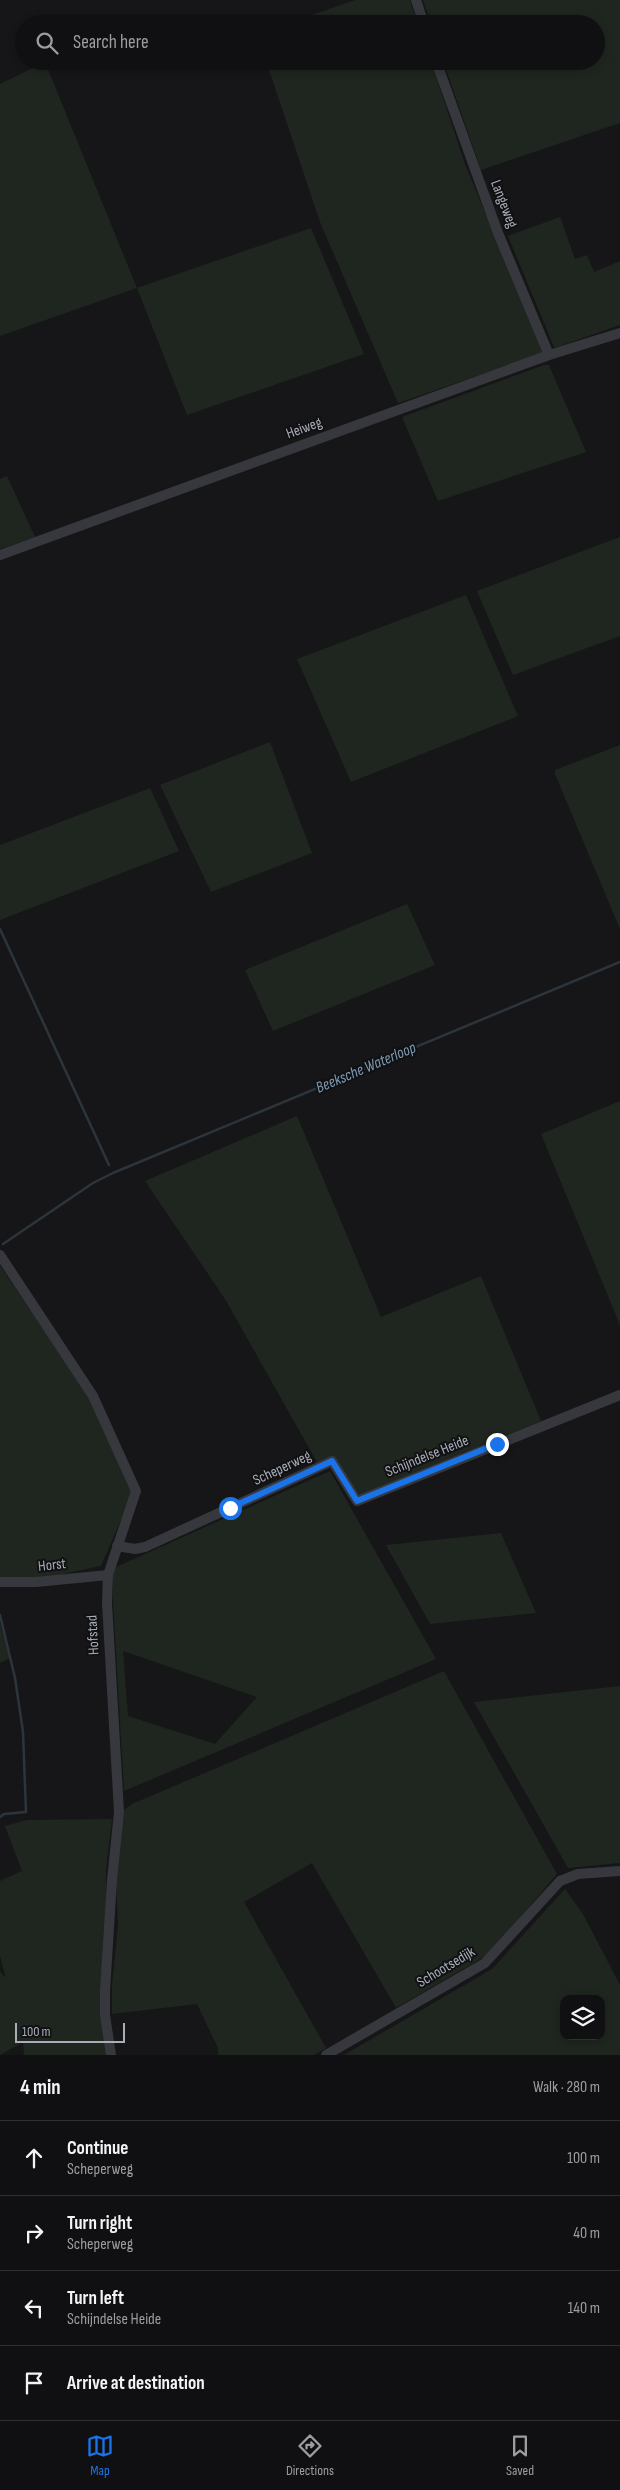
<!DOCTYPE html>
<meta charset="utf-8">
<style>
body{margin:0;font-family:"Sofia Sans Condensed",sans-serif;background:#1e1e20;color:#f1f3f6}
.controls{position:absolute;right:15px;bottom:15px;display:grid;overflow:hidden;border-radius:10px;box-shadow:0 2px 8px #0003}
.controls button{width:45px;height:45px;display:grid;place-items:center;padding:0;border:0;border-bottom:1px solid #303032;background:#101012;color:#f1f3f6;font:25px sans-serif}
.scale{position:absolute;left:15px;bottom:12px;width:110px;box-sizing:border-box;padding-left:5px;border:2px solid #a8adb8;border-top:0;font-size:14px;line-height:18px;white-space:nowrap;color:#a8adb8;-webkit-text-stroke:4px #111113;paint-order:stroke}
.stop{position:absolute;width:15px;height:15px;margin:-11px;border:4px solid #1a73e8;border-radius:50%;background:#fff}
.stop.end{background:#1a73e8;border-color:#fff;box-shadow:0 1px 5px #0008}
.list{margin:0;padding:0;list-style:none}
h2{display:flex;justify-content:space-between;align-items:center;height:65px;margin:0;padding:0 20px;font-size:21px}
h2 small{font-size:16px;font-weight:400;color:#9c9d9f}
.list li{display:grid;grid-template-columns:32px 1fr auto;gap:15px;align-items:center;box-sizing:border-box;height:75px;padding:0 20px;border-top:1px solid #303032}
.list b{display:block;font-size:19px;white-space:nowrap}
.list p{margin:0;font-size:16px;white-space:nowrap;color:#9c9d9f}
.list em{font-size:16px;font-style:normal;color:#9c9d9f}
.icon{flex:none;width:28px;height:28px;fill:none;stroke:currentColor;stroke-width:2;stroke-linecap:round;stroke-linejoin:round}
.map{position:relative;flex:none;width:620px;height:2055px;overflow:hidden}
.search{position:absolute;background:#101012;box-shadow:0 2px 8px #0003;left:15px;right:15px;top:15px;height:55px;display:flex;align-items:center;gap:12px;box-sizing:border-box;padding:0 18px;border-radius:28px;color:#9c9d9f;font-size:19px}
.sheet{height:365px;background:#101012}
nav{display:flex;justify-content:space-around;align-items:center;box-sizing:border-box;height:70px;border-top:1px solid #303032;background:#101012;font-size:14px;color:#9c9d9f}
nav a{display:grid;justify-items:center;gap:2px}
nav .on{color:#1a73e8}
.map>svg:first-child{display:block}
</style>
<div class="map">
<svg width="620" height="2055" viewBox="0 0 620 2055">
<rect width="100%" height="100%" fill="#161618"/>
<g fill="#1e261f" fill-rule="evenodd">
<path d="M355,0h55l8,24h-132z"/>
<path d="M423,0h197v123l-139,47 -38,-109h153v-37h-165z"/>
<path d="M266,61h165l34,103 78,189 -145,50 -78,-181z"/>
<path d="M45,62l92,226 174,-60 53,126 -177,61 -50,-127 -137,48v-252z"/>
<path d="M560,217l15,42 12,-4 7,17 26,-11v64l-63,22h-3l-46,-111z"/>
<path d="M544,365h5l37,87 -148,49 -36,-84z"/>
<path d="M7,476l28,61 -35,12v-70z"/>
<path d="M620,537v99l-107,39 -36,-84z"/>
<path d="M466,595l52,121 -167,66 -54,-123z"/>
<path d="M270,742l42,111 -101,39 -51,-107z"/>
<path d="M620,745v184l-65,-155v-4z"/>
<path d="M150,788l29,63 -179,69v-75z"/>
<path d="M407,904l28,61 -162,66 -28,-61z"/>
<path d="M620,1101v224l-79,-191z"/>
<path d="M297,1116l84,201 100,-41 60,145 -182,74 -22,-34 -19,3 -93,-165 -80,-118z"/>
<path d="M0,1266l90,131 43,95 -32,74 -57,12 -44,-1z"/>
<path d="M330,1471l106,188 -312,132 -11,-191v-25l3,-8zM123,1651l134,46 -42,47 -87,-28z"/>
<path d="M501,1533l35,80 -106,11 -44,-79z"/>
<path d="M0,1623l10,35 -10,5z"/>
<path d="M444,1671l113,203 -68,80 -93,54 -84,-145 -68,39 82,146 -12,7h-96v-7l-21,-44 -85,10v-28l6,-61 -2,-45 8,-70 8,-6z"/>
<path d="M620,1686v177l-52,5 -94,-166z"/>
<path d="M112,1819l-6,50v186h-82l-1,-13 -23,13v-83l6,6 -6,-22v-75l22,-10 -17,-45 22,-6z"/>
<path d="M565,1889l18,25 37,71v70h-276l148,-86zM564,1999h37v37h-37z"/>
</g>
<g fill="none" stroke-linecap="round" stroke-linejoin="round">
<g stroke="#2c353c" stroke-width="2.5">
<path d="M0,929l109,236"/>
<path d="M3,1244l90,-61 20,-10 507,-211"/>
<path d="M0,1615l15,63 8,54 3,80 -22,2 -4,3"/>
</g>
<g stroke="#37383d" stroke-width="10">
<path d="M416,0l8,24"/>
<path d="M436,61l62,172 51,122"/>
<path d="M0,555l549,-200 71,-22"/>
<path d="M0,1255l93,141 43,95 -28,84 -1,28 12,209 -7,68 -7,111v24l6,40"/>
<path d="M117,1546l18,3 10,-2 187,-86 25,40 263,-106"/>
<path d="M0,1582h36l72,-7"/>
<path d="M326,2055l159,-92 75,-82 18,-7 42,-3"/>
</g>
</g>
<g fill="none" stroke-linecap="round" stroke-linejoin="round">
<path stroke="#1a73e8" stroke-width="6" d="M230,1508l102,-47 25,40 140,-57"/>
</g>
<g text-anchor="middle" dominant-baseline="central" stroke-width="4" stroke-linejoin="round" paint-order="stroke">
<g font-size="15" fill="#a8adb8" stroke="#111113">
<text transform="translate(504 204) rotate(69)">Langeweg</text>
<text transform="translate(304 428) rotate(-20)">Heiweg</text>
<text transform="translate(427 1456) rotate(-22)">Schijndelse Heide</text>
<text transform="translate(282 1468) rotate(-25)">Scheperweg</text>
<text transform="translate(52 1565) rotate(-6)">Horst</text>
<text transform="translate(93 1635) rotate(-93)">Hofstad</text>
<text transform="translate(446 1967) rotate(-31)">Schootsedijk</text>
</g>
<g font-size="16" font-style="italic" fill="#7f9bb3" stroke="#111113">
<text transform="translate(366 1068) rotate(-23)">Beeksche Waterloop</text>
</g>
</g>
</svg>
<div class="controls">
<button><svg class="icon" aria-label="layers" viewBox="0 0 24 24"><path d="M12 4l9 5-9 5-9-5zM3 14l9 5 9-5"/></svg></button>
</div>
<div class="scale">100 m</div>
<div class="stop" style="left:230px;top:1508px"></div>
<div class="stop end" style="left:497px;top:1444px"></div>
<div class="search"><svg class="icon" aria-label="search" viewBox="0 0 24 24"><circle cx="10" cy="10" r="6"/><path d="M15 15l6 6"/></svg>Search here</div>
</div>
<section class="sheet">
<h2>4 min<small>Walk · 280 m</small></h2>
<ul class="list">
<li><svg class="icon" aria-label="ahead" viewBox="0 0 24 24"><path d="M12 20V5M6 11l6-6 6 6"/></svg><div><b>Continue</b><p>Scheperweg</p></div><em>100 m</em></li>
<li><svg class="icon" aria-label="right" viewBox="0 0 24 24"><path d="M7 20v-9h11M14 6l5 5-5 5"/></svg><div><b>Turn right</b><p>Scheperweg</p></div><em>40 m</em></li>
<li><svg class="icon" aria-label="left" viewBox="0 0 24 24"><path d="M17 20v-9H6M10 6l-5 5 5 5"/></svg><div><b>Turn left</b><p>Schijndelse Heide</p></div><em>140 m</em></li>
<li><svg class="icon" aria-label="arrive" viewBox="0 0 24 24"><path d="M6 21V4h12l-3 4 3 4H6"/></svg><div><b>Arrive at destination</b></div></li>
</ul>
</section>
<nav>
<a class="on"><svg class="icon" aria-label="map" viewBox="0 0 24 24"><path d="M3 6l6-2 6 2 6-2v14l-6 2-6-2-6 2zM9 4v14M15 6v14"/></svg>Map</a>
<a><svg class="icon" aria-label="directions" viewBox="0 0 24 24"><path d="M12 3l9 9-9 9-9-9zM9 14v-3h6M13 9l2 2-2 2"/></svg>Directions</a>
<a><svg class="icon" aria-label="saved" viewBox="0 0 24 24"><path d="M7 4h10v16l-5-4-5 4z"/></svg>Saved</a>
</nav>
